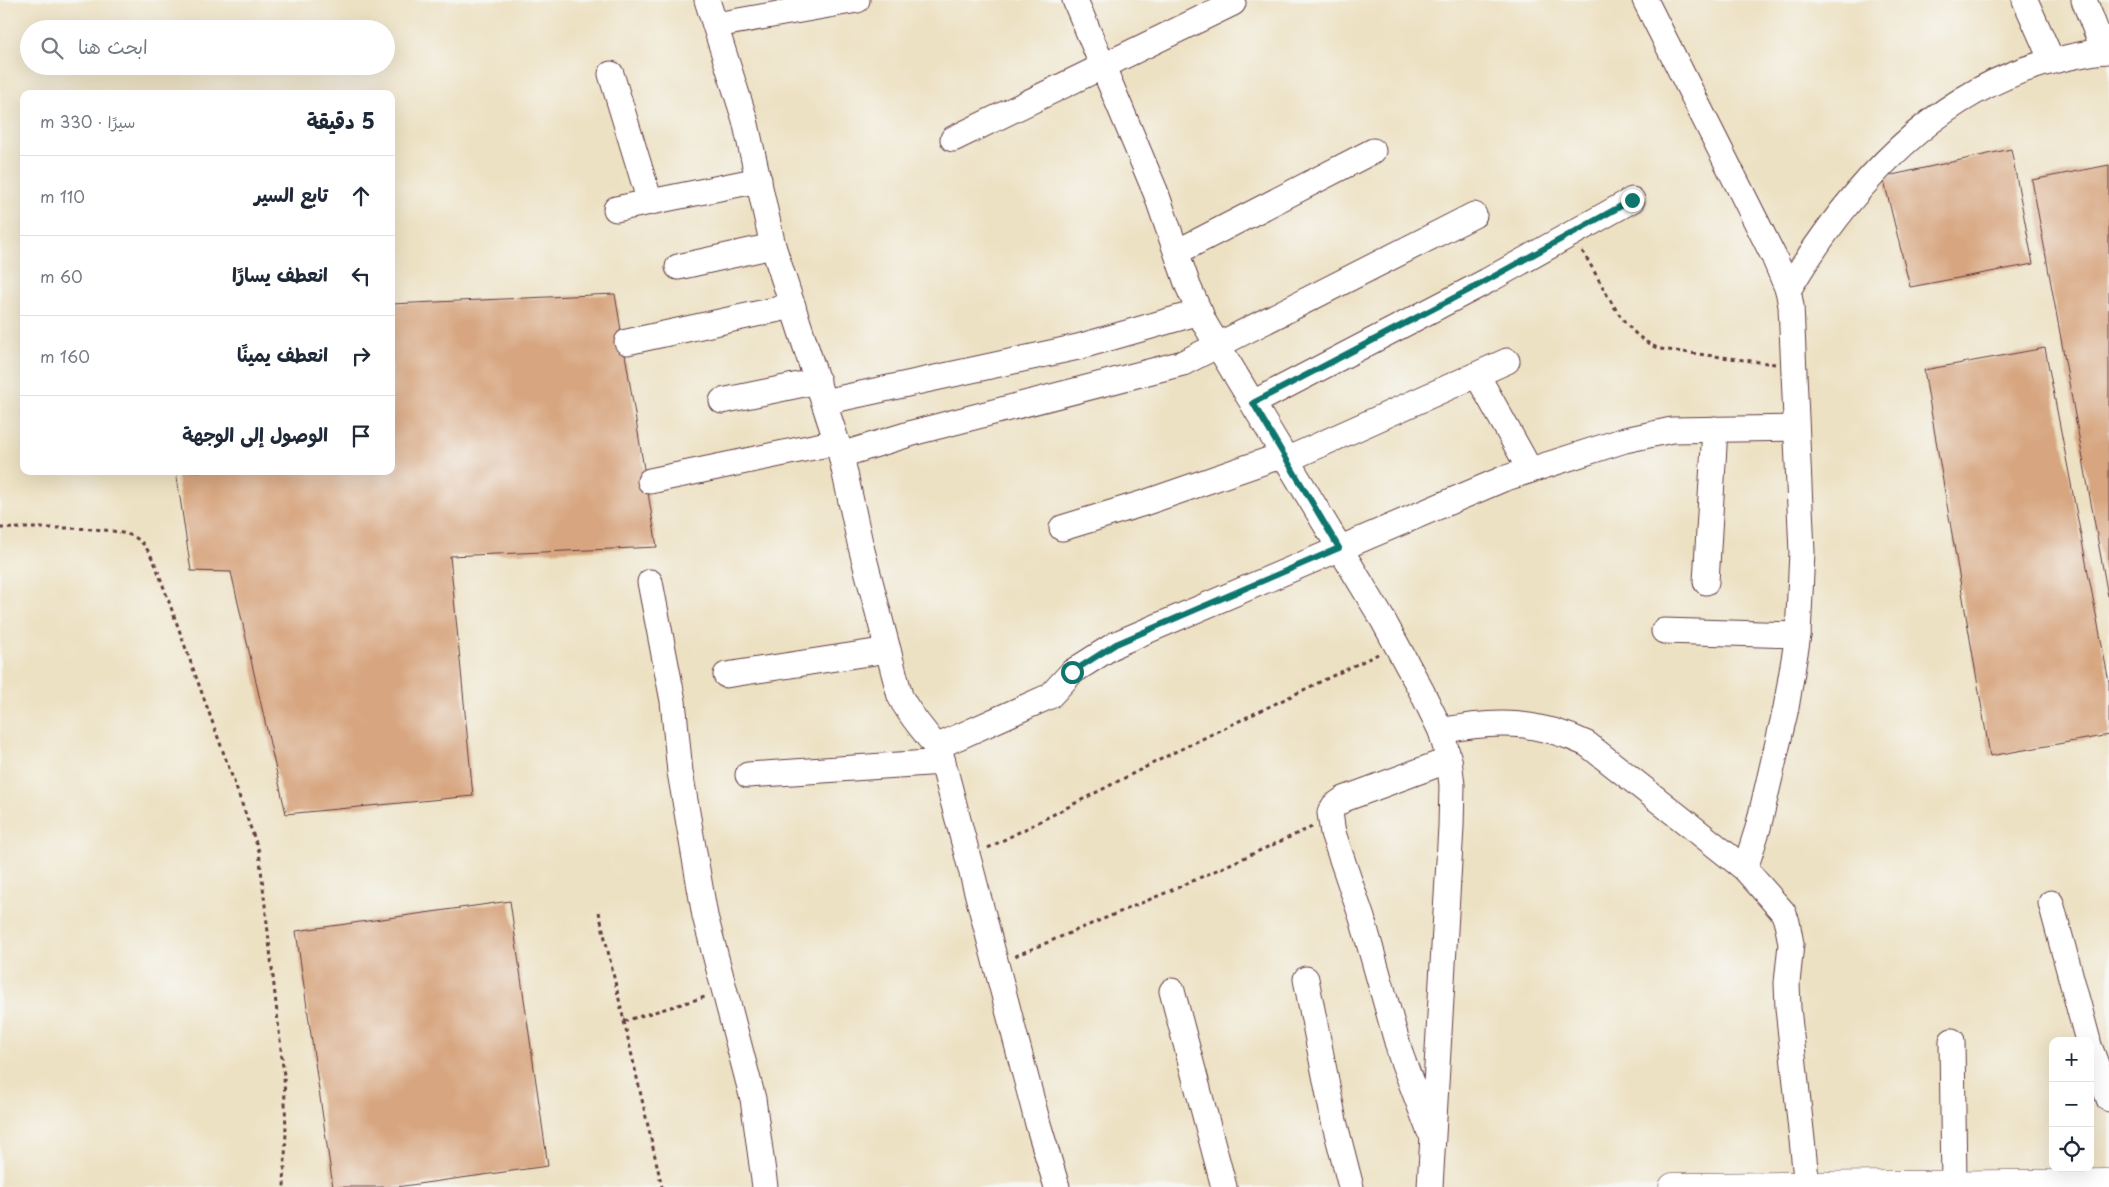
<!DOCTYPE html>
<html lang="ar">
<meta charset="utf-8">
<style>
body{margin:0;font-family:"Playpen Sans","Playpen Sans Arabic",sans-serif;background:#f6f6f7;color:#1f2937;direction:rtl}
.controls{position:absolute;right:15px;bottom:15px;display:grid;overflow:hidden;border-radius:10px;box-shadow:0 5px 20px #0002}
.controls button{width:45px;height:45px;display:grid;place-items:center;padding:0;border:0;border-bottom:1px solid #e0e1e3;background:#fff;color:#1f2937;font:25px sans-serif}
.stop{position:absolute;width:15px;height:15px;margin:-11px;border:4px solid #0f766e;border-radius:50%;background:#fff}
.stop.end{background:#0f766e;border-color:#fff;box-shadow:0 1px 5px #0008}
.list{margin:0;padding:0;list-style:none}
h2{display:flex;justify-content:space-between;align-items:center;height:65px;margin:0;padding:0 20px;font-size:21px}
h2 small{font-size:16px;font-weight:400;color:#747a83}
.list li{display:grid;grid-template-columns:32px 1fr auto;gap:15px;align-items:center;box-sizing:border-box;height:80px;padding:0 20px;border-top:1px solid #e0e1e3}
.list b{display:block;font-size:19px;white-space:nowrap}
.list em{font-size:16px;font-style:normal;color:#747a83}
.icon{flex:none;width:28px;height:28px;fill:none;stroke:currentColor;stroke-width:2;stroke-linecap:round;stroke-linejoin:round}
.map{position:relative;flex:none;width:2109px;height:1187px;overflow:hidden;direction:ltr}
.search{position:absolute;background:#fff;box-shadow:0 5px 20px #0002;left:20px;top:20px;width:375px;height:55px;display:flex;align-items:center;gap:12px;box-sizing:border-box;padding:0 18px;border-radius:28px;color:#747a83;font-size:19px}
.panel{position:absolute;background:#fff;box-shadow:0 5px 20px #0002;left:20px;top:90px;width:375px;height:385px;border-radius:10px;direction:rtl}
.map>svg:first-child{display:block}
</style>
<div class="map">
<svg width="2109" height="1187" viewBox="0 0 2109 1187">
<rect width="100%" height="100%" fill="#f6f6f2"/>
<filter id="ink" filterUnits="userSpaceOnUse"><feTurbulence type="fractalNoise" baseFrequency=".02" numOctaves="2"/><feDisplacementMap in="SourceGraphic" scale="10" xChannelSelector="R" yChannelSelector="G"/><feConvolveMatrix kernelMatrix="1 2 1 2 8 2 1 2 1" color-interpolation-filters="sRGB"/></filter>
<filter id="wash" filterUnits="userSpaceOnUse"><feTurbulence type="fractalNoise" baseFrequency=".0096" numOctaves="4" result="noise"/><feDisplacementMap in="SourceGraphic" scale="20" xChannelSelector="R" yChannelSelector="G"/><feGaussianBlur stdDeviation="1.12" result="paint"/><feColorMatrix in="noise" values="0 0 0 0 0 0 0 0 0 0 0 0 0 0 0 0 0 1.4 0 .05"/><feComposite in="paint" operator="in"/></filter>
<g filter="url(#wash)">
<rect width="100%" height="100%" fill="#ede1c3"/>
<g id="blocks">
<g fill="#d7a57f">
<path d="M2011,149l22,115 -123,23 -27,-110z"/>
<path d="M2109,165v431h-1l-76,-416z"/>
<path d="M615,294l42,253 -207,9 23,240 -187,18 -55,-242 -40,-1 -15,-100h215v-167z"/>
<path d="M2045,348l64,334v53l-119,21 -66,-386z"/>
<path d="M510,901l38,265 -152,21h-63l-37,-256z"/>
</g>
</g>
</g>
<g filter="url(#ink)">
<use href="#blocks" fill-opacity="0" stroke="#623c42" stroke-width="1"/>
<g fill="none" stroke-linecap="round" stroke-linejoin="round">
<g stroke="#623c42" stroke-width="27">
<g id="minor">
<path d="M707,0l38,120 28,126 68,209 19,88 40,153c11,23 28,37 41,59l97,369 19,63"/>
<path d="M1075,0l81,193 32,93 17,38 178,296 39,72 19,39 8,29 3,25 -1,42 -21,360"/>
<path d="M1645,0l129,257 14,33 3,16 11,246 -4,83 -12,73 -28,120 -13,41"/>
<path d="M2025,0l27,61"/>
<path d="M2084,0l20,51"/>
<path d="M716,25l141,-25"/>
<path d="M611,74l39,128"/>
<path d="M953,139l280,-136"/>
<path d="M616,209l143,-29"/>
<path d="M1177,252l196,-101"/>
<path d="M678,267l95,-21"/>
<path d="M1788,290c62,-103 150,-204 273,-231 15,-3 32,-8 48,-8"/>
<path d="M627,342l166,-36"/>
<path d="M1477,375l53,95"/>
<path d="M722,401l96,-20"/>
<path d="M824,402l254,-55 122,-35"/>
<path d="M1253,403l234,-122 145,-81"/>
<path d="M841,455l75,-23 267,-69 291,-148"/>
<path d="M1286,460l221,-99"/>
<path d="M650,481l187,-39"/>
<path d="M1062,528l82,-25 139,-48"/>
<path d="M650,582l23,119 7,71 25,144 48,183 12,88"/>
<path d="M1706,582l9,-153"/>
<path d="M1664,631l134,4"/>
<path d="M726,675l162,-25"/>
<path d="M1441,731c53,-11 96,-11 146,13l158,125 38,43 4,10 4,22 -4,39 1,25 19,179"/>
<path d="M936,747l114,-51 22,-24 44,-28 387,-165 122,-39 47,-10 124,-2"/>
<path d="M748,775l195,-13"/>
<path d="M2051,903l37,138"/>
<path d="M1306,979l28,142 17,66"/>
<path d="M1172,991l52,196"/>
<path d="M1952,1041l2,142"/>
<path d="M2090,1048l19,51"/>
<path d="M1429,1130l-28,-74 -39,-138 -29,-85 -3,-20 4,-7 10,-7 105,-39"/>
</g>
</g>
<g stroke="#623c42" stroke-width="29">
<path id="major" d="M1673,1187l436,-4"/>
</g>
<g stroke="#623c42" stroke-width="3" stroke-dasharray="4 4" stroke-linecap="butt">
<path d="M1582,251c22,33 38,83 78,98l115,15"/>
<path d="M0,528c30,1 113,-4 136,10 10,6 15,18 20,28l103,285 25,225 2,55 -2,56"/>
<path d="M988,848l187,-96 203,-98"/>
<path d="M599,912l63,275"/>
<path d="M1015,956l162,-68 135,-61"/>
<path d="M624,1021l81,-24"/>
</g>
<use href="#minor" stroke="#fff" stroke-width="25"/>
<use href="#major" stroke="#fff" stroke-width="28"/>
</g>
</g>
<g fill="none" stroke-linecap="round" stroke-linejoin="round" filter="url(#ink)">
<path stroke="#0f766e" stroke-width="6" d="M1072,672l44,-28 223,-96 -86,-145 218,-114 161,-89"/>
</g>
</svg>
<div class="controls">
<button>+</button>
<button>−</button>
<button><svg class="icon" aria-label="locate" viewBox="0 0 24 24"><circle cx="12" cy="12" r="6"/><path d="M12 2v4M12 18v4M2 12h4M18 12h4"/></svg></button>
</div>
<div class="stop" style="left:1072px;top:672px"></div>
<div class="stop end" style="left:1632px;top:200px"></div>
<div class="search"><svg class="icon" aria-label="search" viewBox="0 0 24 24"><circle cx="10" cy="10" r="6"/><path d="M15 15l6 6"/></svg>ابحث هنا</div>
<section class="panel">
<h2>5 دقيقة<small>سيرًا · 330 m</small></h2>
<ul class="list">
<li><svg class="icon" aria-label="ahead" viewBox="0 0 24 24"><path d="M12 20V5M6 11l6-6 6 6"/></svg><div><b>تابع السير</b></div><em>110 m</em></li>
<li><svg class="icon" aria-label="left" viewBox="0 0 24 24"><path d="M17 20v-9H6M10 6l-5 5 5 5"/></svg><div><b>انعطف يسارًا</b></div><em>60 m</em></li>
<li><svg class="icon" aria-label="right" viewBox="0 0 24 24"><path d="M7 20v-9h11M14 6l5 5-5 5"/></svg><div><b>انعطف يمينًا</b></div><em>160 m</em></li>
<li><svg class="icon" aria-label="arrive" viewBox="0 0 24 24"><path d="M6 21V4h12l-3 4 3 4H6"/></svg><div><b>الوصول إلى الوجهة</b></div></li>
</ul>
</section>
</div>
